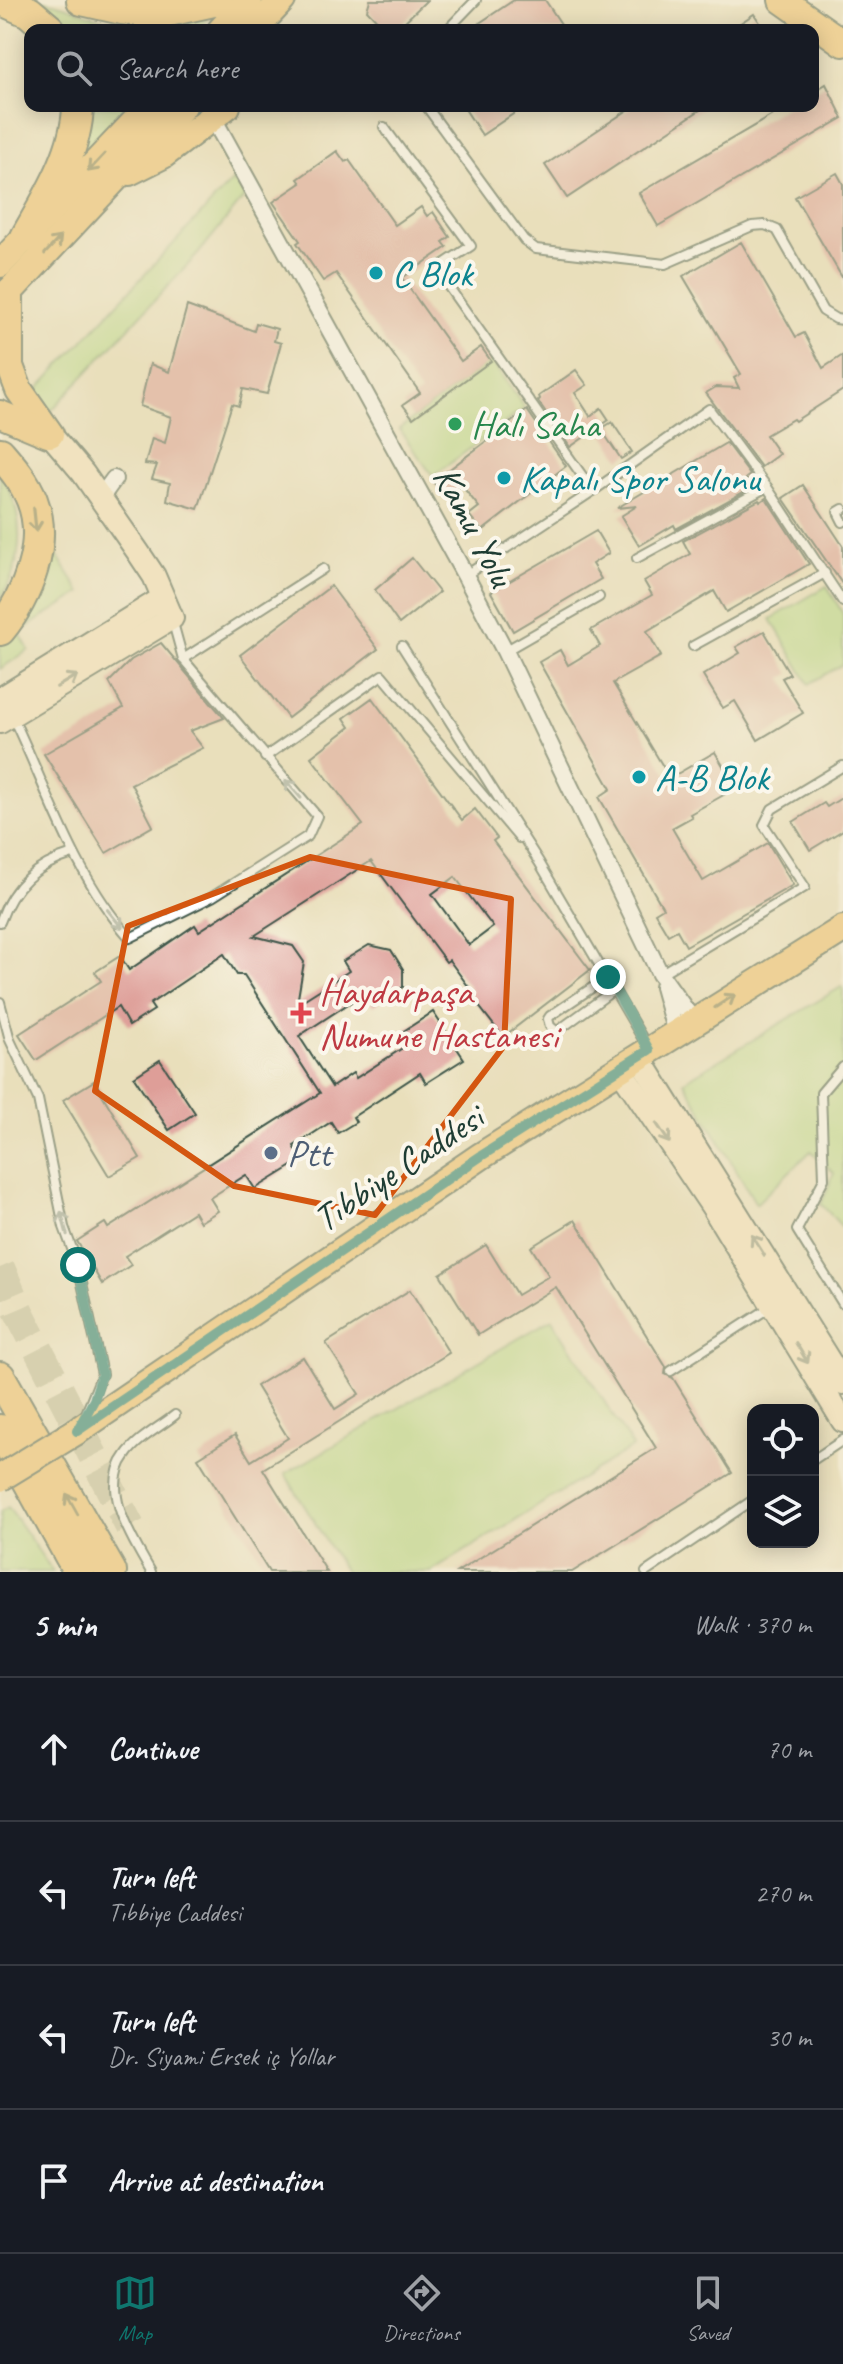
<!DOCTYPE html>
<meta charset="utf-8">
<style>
body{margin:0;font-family:Caveat,sans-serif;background:#20242c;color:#f1f3f6}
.controls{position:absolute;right:24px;bottom:24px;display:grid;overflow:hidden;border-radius:16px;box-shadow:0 4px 20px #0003}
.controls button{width:72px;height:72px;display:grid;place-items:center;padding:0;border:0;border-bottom:2px solid #363941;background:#171b24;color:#f1f3f6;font:40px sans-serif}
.stop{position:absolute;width:24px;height:24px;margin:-18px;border:6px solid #0f766e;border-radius:50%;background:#fff}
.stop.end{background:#0f766e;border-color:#fff;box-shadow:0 2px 8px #0008}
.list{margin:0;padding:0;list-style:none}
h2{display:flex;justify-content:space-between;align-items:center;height:104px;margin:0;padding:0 32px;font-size:34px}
h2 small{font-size:26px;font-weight:400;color:#9ea1a6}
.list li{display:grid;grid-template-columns:52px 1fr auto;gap:24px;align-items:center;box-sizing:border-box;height:144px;padding:0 32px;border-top:2px solid #363941}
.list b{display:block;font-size:30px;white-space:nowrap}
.list p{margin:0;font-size:26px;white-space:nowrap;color:#9ea1a6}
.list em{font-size:26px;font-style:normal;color:#9ea1a6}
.icon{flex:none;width:44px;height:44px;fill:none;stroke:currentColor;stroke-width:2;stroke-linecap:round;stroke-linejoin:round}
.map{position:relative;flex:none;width:843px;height:1572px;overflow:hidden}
.search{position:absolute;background:#171b24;box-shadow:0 4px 20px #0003;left:24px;right:24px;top:24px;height:88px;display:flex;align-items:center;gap:20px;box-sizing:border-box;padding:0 28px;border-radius:16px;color:#9ea1a6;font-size:30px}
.sheet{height:680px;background:#171b24}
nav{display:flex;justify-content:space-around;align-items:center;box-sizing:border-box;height:112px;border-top:2px solid #363941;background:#171b24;font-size:22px;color:#9ea1a6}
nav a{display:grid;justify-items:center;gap:4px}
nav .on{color:#0f766e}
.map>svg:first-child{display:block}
</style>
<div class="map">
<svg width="843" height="1572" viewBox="0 0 843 1572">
<rect width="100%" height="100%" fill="#fbf7ec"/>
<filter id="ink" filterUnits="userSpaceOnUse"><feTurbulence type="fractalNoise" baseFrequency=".0125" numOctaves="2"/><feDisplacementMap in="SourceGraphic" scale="16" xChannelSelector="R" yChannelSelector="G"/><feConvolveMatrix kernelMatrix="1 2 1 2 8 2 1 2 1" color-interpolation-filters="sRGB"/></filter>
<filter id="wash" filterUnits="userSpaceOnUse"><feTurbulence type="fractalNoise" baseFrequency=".006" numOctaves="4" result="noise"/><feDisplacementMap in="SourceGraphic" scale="32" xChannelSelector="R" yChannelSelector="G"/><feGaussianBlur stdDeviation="1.8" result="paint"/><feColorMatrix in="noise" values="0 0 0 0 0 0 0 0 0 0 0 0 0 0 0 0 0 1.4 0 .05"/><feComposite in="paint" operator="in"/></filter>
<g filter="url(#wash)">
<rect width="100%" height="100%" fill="#e9dfbb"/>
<g fill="#b2da85" stroke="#688c5c" stroke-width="2">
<path d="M30,0c34,0 59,19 92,24 28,5 53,-2 81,-8l6,2 -11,12h-139z"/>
<path d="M83,106h44l-52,56z"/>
<path d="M233,180l13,15 -48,59 -148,158 -16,-19z"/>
<path d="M491,361l34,47 -92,68 -34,-47z"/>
<path d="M0,473c26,40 25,87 0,127z"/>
<path d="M48,541l33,52 -62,39 10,18 -29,19v-28z"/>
<path d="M827,586l16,28v50l-34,20 -38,-65z"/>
<path d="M843,986v242l-22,-24 13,-31 -23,-22 -55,53 -72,-123z"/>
<path d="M552,1319l81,128 -202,125h-86l-60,-98z"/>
<path d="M8,1507l45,65h-53v-60z"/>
</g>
<g id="blocks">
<g fill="#de9e98" fill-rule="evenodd">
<path d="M370,0h57l-31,30h-10l-19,-20z"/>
<path d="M514,0h31l20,30h-96z"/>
<path d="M754,14l11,16h-35z"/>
<path d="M826,84l17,34 -185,108 -19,-33 149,-87h25v-14z"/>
<path d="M463,106h62l-43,29z"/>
<path d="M634,106h72l-139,92 -22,-33z"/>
<path d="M337,151l8,11 4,-2 46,65 26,-18 6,9 6,-4 17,25 -7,5 4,5 -45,31 59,83 20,-14 10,14 -78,57 -10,-13 17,-12 -84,-120 -13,8 -26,-38 3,-2 -27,-39 28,-19 -3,-4z"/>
<path d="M837,173l6,11v95l-48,-82z"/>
<path d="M741,242l55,95 8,-4 19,35 20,-13v35l-48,31 -2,-2 -27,16 13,19 -18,13 -55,-74 10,-6 23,1 -5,-10 7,-4 -58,-98z"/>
<path d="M187,306l67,25 2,-8 21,6 -3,12 7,2 -14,51 -24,-5 -4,17 -7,-2 -34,105 -31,-9 3,-17 -18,-4 5,-14 -12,-1 7,-26 13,5 6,-26 -31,-11 10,-42 19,8z"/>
<path d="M576,370l11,15 -12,8 15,23 11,-8 8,12 -39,27 -32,-46 2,-2 -1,-3z"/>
<path d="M527,410l39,56 -84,65 -13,-16 10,-8 -17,-21 -16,12 -13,-16z"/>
<path d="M612,422l20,30 -11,7 -20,-30z"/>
<path d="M726,443l24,32 -4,3 5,10 -75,41 -2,-4 -35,21 -18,-30 16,-10 -20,2z"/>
<path d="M803,485l40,61v39l-60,-87z"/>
<path d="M766,498l43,66 -83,48 -12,-21 -67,40 14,25 -48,27 57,95 45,-26 21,36 -46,26 2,3 -20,11 31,53 65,-38 25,42 -107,61 -9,-16 -9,5 -13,-22 8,-5 -64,-111 12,-8 -72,-127 21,-12 8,15 32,-19 -9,-16 61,-35 -8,-14 46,-27 -7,-13 76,-41 1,2z"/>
<path d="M596,531l13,22 -17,11 9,15 -88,52 -22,-39z"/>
<path d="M412,558l27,34 -40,32 -24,-34z"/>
<path d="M331,586l47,63 -90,69 -48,-63z"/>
<path d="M764,631l26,43 -8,4 21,35 -45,27 -23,-39 -12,7 -20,-33 37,-22 -4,-6z"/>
<path d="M161,643l63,75 -34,13 13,17 -72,36 22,42 -47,27 -62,-99 79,-46 -14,-26 22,-22z"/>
<path d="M372,698l90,122 13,-11 22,29 -4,3 97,129 -87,67 -35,-45 3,-2 -22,-30 -3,2 -75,-101 -117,75 39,10 11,16 -7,42 52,-33 -6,-10 26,-16 22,5 12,19v18l-30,19 -8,-13 -66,43 33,51 21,-14 3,5 48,-31 -8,-11 37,-24 31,47 -38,24 -6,-10 -67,44 3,5 -18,11 -7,-11 -37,24 8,14 -47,29 -9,-14 -36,23 8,13 -18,11 -6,-10 -69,44 6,9 -29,19 -25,-43 28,-18 3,5 212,-135 -76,-118h-7l-13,-21 -74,50 4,6 -25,16 -11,-19 -82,53 -17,-26 82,-53 -6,-9 25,-16 9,14 66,-45 4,6 164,-106 -52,-68 39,-30 -6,-9zM455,877l38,50 -24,18 -37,-51z"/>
<path d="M843,797v33l-33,20 -17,-28 31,-19 3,4z"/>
<path d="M160,1060l35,53 -26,17 -35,-53z"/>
<path d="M94,1081l46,77 -31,18 -46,-76z"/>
<path d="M575,1220l91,147 -1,7 8,4 59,95 -160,99h-115l199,-124 -100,-161 -78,48 -38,-61 46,-29 31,50 32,-19 -18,-29z"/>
<path d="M410,1290l39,63 -186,116 64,103h-58l-71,-114 37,-23 16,26 37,-23 -32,-52 47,-29 32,52 24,-15 -33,-51z"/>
</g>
</g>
</g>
<g filter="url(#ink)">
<use href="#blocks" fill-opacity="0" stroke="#3d5548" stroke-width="2"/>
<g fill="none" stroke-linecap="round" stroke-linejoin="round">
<path stroke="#c1bfa0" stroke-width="30" stroke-dasharray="30 15" stroke-linecap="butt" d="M0,1268l18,42 112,217"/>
<g stroke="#3d5548" stroke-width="12">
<g id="lane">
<path d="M447,30l29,-30"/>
<path d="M426,106l98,134 12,9 129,15 87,-38 13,-1 12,5 46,81 13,8 7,1"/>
<path d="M384,127l87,119 -35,23 157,222"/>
<path d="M843,509l-5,3 5,10"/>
<path d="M637,558l130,-71"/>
<path d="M466,575l127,-84 116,-82 58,78 76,115"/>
<path d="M402,646l137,216 108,184"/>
<path d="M693,646l132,-73"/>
<path d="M505,651l94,-54"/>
<path d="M183,659l140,-90"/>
<path d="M13,718c36,75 61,157 117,220l82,-41 96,-61 9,-20 -134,-157 -11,-40"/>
<path d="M265,757l117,-82 137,163"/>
<path d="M0,922c13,-37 36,-57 73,-68"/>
<path d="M660,974l145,-87 -41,-62 8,-16 71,-43"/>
<path d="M608,977l-58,39 -2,3 2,7 6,5 3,-1 56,-41"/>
<path d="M0,1002l10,38 28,59 26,128 14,38 24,109 -17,42"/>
<path d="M843,1067l-22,26 3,86 -27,51 46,74"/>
<path d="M671,1371l101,-65"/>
<path d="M813,1460l30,-20"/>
<path d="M151,1572c-18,-32 -52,-82 -25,-117 11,-16 34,-28 49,-40"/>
<path d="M646,1572l107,-72"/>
</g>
</g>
<g stroke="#3d5548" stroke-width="20">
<g id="street">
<path d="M213,118l252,457 40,76 155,323 34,48"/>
<path d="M101,497l13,-18"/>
<path d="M663,987l13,46"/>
</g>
</g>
<g stroke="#3d5548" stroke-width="26">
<g id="secondary">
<path d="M0,699l163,-101"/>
<path d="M0,722l172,-104 -18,-42 -16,-24 -55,-79 -33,-39"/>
<path d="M639,1057l204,326"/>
<path d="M620,1069l92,137 131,215"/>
</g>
</g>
<g stroke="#3d5548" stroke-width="30">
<g id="primary">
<path d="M782,0l61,43"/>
<path d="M221,30l28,-30"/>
<path d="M254,30l28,-30"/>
<path d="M129,172l34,-17 64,-49"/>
<path d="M0,264l150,-158"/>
<path d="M10,291v75l9,24 31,44"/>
<path d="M0,302l183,-196"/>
<path d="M0,414l48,20"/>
<path d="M77,1431l404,-275 362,-227"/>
</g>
</g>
<g stroke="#3d5548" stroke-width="34">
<g id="highway">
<path d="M2,0l27,12 21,18"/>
<path d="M82,0l40,9 37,4 59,-13"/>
<path d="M26,237c22,-39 51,-85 52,-131"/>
<path d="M0,453c12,14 25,29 32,47 17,43 -5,97 -32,130"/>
<path d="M0,1377l111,195"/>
<path d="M0,1430l79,142"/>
</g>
</g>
<use href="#lane" stroke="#fff" stroke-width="8"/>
<use href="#street" stroke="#fff" stroke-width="16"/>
<use href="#secondary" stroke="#fae7c3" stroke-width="22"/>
<use href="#primary" stroke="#f3c26a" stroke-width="26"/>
<use href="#highway" stroke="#f3c26a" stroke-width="30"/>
<g stroke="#3d5548" stroke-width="30" stroke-linecap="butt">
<path id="primary-bridge" d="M0,1478l77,-47"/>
</g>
<use href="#primary-bridge" stroke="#f3c26a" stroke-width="26"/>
</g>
<defs><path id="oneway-shaft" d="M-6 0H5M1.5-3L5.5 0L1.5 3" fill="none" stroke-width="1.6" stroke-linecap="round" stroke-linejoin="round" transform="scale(2)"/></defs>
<g stroke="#7e794c">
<use href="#oneway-shaft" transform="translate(96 163) rotate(133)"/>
<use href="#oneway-shaft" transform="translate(53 245) rotate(-47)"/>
<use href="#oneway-shaft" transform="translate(35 520) rotate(84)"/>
<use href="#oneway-shaft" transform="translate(725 1001) rotate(-33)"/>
<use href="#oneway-shaft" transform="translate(72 1504) rotate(-119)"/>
</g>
<g stroke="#8c927c">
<use href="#oneway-shaft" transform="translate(67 681) rotate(-31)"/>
<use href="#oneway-shaft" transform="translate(663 1133) rotate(56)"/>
<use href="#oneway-shaft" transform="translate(758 1245) rotate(-122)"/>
<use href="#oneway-shaft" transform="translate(802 1353) rotate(59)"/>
</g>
<g stroke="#8f9e9a">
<use href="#oneway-shaft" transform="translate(293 789) rotate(-131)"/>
<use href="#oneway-shaft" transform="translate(115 919) rotate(51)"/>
<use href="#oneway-shaft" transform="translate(64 1223) rotate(-105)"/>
</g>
</g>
<g fill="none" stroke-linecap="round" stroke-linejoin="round" filter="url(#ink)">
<path stroke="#0f766e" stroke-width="10" d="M78,1265l24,109 -8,26 -17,31 404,-275 168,-106 -41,-73"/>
</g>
<path d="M0 0H843V1572H0ZM310,857l201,42 -7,147 -129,169 -141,-29 -139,-95 33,-165z" fill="#e9dfbb" fill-opacity=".55" fill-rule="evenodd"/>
<path fill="none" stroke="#d45610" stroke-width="6" stroke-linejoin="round" d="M310,857l201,42 -7,147 -129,169 -141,-29 -139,-95 33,-165z"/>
<g fill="#0f9aa8" stroke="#fbf7ec" stroke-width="3">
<circle cx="376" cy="273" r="8"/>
<circle cx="504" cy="478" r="8"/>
<circle cx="639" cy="777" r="8"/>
</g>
<circle fill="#2e9e5b" stroke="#fbf7ec" stroke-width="3" cx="455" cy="424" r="8"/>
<path fill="#e0444e" stroke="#fbf7ec" stroke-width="3" d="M297 1001h8v8h8v8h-8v8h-8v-8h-8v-8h8z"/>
<circle fill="#5c6f8a" stroke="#fbf7ec" stroke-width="3" cx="271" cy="1153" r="8"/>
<g text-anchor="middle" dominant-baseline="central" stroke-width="8" stroke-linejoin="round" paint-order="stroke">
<g font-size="38" fill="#0d838f" stroke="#fbf7ec" text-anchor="start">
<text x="392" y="273">C Blok</text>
<text x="520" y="478">Kapalı Spor Salonu</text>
<text x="655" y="777">A-B Blok</text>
</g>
<g font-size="38" fill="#27864d" stroke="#fbf7ec" text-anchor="start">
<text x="471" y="424">Halı Saha</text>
</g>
<g font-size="38" fill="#1f3d34" stroke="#fbf7ec">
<text transform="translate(474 526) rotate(62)">Kamu Yolu</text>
<text transform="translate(398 1168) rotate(-34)">Tıbbiye Caddesi</text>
</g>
<g font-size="38" fill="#be3a42" stroke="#fbf7ec" text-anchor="start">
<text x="319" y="991">Haydarpaşa<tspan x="319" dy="44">Numune Hastanesi</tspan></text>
</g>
<g font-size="38" fill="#4e5e75" stroke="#fbf7ec" text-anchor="start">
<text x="287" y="1153">Ptt</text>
</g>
</g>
</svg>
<div class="controls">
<button><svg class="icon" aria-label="locate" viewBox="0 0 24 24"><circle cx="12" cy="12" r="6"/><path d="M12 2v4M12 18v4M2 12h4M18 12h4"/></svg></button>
<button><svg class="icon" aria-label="layers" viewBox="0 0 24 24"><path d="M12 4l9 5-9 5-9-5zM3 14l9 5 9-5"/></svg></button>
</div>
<div class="stop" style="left:78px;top:1265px"></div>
<div class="stop end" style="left:608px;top:977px"></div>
<div class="search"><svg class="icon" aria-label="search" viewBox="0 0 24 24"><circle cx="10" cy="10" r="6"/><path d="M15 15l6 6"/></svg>Search here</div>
</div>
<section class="sheet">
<h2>5 min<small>Walk · 370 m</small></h2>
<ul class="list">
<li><svg class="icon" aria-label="ahead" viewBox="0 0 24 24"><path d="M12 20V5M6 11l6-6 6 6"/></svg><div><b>Continue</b></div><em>70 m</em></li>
<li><svg class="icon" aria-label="left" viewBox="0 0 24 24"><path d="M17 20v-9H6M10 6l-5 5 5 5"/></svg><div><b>Turn left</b><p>Tıbbiye Caddesi</p></div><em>270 m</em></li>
<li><svg class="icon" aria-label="left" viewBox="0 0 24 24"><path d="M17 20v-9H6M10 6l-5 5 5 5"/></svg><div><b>Turn left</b><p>Dr. Siyami Ersek iç Yollar</p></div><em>30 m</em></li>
<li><svg class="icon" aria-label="arrive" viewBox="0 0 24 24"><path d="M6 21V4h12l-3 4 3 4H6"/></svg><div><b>Arrive at destination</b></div></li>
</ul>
</section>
<nav>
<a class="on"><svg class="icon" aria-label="map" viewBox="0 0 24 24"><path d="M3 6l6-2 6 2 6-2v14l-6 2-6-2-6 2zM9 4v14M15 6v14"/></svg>Map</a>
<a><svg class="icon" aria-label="directions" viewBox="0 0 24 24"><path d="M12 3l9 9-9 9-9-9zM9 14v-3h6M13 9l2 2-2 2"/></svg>Directions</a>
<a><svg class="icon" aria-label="saved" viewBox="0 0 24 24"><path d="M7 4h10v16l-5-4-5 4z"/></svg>Saved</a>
</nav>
